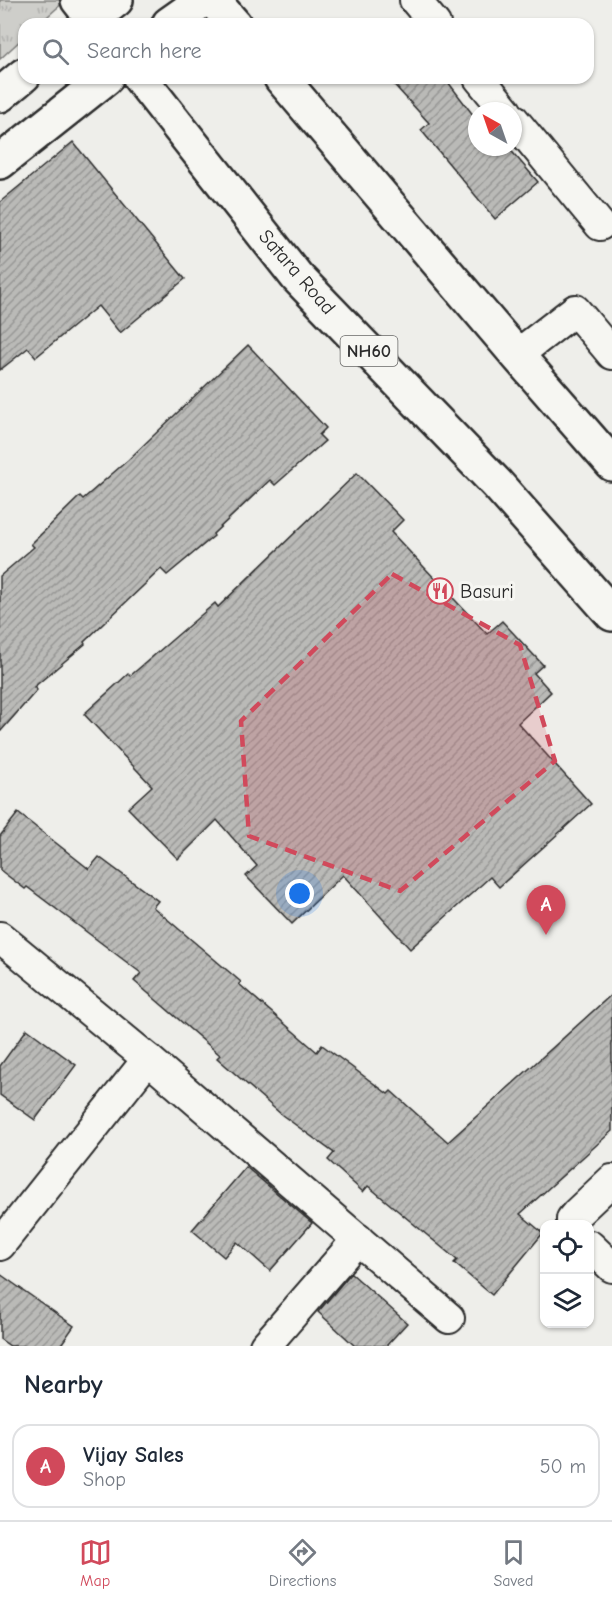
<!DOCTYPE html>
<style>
body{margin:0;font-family:"Comic Neue",sans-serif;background:#f2f2f3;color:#1f2937}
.controls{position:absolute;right:18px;bottom:18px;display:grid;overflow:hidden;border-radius:12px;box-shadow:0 2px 4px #0004}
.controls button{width:54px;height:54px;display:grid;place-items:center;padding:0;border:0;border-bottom:2px solid #e0e1e3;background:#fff;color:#1f2937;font:30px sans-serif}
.compass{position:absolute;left:468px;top:102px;width:54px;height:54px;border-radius:50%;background:#fff;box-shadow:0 2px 4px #0004;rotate:320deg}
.you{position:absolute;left:300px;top:894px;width:21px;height:21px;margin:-15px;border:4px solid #fff;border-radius:50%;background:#1a73e8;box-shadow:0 0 0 9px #1a73e833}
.badge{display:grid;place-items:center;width:39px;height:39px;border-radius:50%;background:#d1495b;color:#fff;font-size:20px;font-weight:700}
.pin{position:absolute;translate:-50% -50px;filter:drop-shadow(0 2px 3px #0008)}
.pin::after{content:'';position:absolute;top:32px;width:21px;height:18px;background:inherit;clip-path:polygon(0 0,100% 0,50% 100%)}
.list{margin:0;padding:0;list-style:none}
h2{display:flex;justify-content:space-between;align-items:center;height:78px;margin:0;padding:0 24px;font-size:26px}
h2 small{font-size:20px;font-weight:400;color:#747a83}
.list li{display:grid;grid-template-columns:39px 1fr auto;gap:18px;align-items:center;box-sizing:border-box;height:84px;margin:0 12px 12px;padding:0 12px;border:2px solid #e0e1e3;border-radius:18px}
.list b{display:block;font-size:22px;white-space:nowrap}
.list p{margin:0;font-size:20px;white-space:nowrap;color:#747a83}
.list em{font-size:20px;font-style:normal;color:#747a83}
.icon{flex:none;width:33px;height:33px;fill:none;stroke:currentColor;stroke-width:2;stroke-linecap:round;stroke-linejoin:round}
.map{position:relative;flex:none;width:612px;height:1346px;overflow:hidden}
.search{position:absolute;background:#fff;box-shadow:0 2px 4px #0004;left:18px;right:18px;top:18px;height:66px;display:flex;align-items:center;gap:15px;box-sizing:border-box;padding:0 21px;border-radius:18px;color:#747a83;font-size:22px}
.sheet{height:174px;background:#fff}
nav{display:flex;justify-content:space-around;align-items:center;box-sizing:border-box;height:84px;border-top:2px solid #e0e1e3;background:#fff;font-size:16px;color:#747a83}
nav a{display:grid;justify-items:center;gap:3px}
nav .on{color:#d1495b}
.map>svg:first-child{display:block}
</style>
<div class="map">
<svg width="612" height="1346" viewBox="0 0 612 1346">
<defs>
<pattern id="grass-tufts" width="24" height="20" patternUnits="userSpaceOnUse" patternTransform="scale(1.5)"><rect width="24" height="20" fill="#cececa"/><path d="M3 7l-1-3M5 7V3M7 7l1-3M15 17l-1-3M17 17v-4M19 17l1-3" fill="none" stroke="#b1b1ae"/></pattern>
<pattern id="building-hatch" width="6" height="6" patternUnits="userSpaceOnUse" patternTransform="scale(1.5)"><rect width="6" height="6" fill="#babab7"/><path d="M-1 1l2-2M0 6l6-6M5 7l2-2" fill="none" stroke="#979795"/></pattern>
</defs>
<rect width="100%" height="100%" fill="#eeeeea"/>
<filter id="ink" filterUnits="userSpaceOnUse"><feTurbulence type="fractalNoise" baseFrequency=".0167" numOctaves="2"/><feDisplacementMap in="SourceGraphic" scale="12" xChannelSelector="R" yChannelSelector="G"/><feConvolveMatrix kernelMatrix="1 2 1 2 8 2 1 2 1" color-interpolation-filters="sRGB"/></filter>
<g filter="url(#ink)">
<path fill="url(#grass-tufts)" stroke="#7c7c7a" stroke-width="1.5" d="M0,0h66l-27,24h-15v13l-24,22z"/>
<g fill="url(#building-hatch)" stroke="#2b2b2b" stroke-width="1.5">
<path d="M388,78h57l32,42v27h31l30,35 -43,37 -74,-89 8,-7z"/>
<path d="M73,142l112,137 -65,54 -22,-27 -62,51 -8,-9 -28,22v-168z"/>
<path d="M248,345l78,83 -7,7 6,6 -50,44 -5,-5 -57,54 1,2 -47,39 -6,-6 -77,73 1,2 -51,43 3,3 -37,42v-156l34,-29 -3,-3 49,-48 3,3 45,-39z"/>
<path d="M357,473l46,47 -12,12 96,102 15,-13 41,44 -9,8 17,19 -33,31 73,81 -92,83 -9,-10 -80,72 -67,-74 -51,49 -46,-48 11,-10 -40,-46 -39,39 -50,-51 24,-22 -68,-72 44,-40 2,2 85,-73 3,4z"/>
<path d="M18,813l71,56 10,-12 59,44 -5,6 88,75 -2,2 78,68 5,-7 66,49 3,-3 57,51 164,-148v137l-92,83 23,19 -51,62 -38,-32 3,-3 -89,-74 -5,6 -35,-32 6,-7 -52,-38 -65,-57 3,-3 -86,-74 7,-8 -114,-86 -2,2 -25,-19v-34z"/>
<path d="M27,1029l49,36 -41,55 -35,-25v-29z"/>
<path d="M246,1167l66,56 -42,48 -33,-29 -13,15 -32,-27z"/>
<path d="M351,1273l56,50 -21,23h-31l-37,-34z"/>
<path d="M0,1274l74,52 -14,20h-50l-10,-7z"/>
</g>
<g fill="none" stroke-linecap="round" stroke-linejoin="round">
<g stroke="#2b2b2b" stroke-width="34">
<g id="minor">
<path d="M415,0l20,24"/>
<path d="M479,78l27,33"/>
<path d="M513,119l87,106"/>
<path d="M517,355l58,-45 37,44"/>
<path d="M0,937l148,122 301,259"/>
<path d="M572,1224v-5l5,-6 35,-33"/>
<path d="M0,1245l148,-186"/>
<path d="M590,1246l22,21"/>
<path d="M265,1346l93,-107"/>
</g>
</g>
<g stroke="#2b2b2b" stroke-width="38">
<g id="tertiary">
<path d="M86,24l30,-24"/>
<path d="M169,24l34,-24"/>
<path d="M0,95l24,-20"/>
<path d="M0,162l106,-84"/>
</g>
</g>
<g stroke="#2b2b2b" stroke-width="38">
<g id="trunk">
<path d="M78,0l19,24"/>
<path d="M213,0l21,24"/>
<path d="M140,78l157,199 200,207 115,130"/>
<path d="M281,78l236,277 95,109"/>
</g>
</g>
<use href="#minor" stroke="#f6f6f2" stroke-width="30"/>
<use href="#tertiary" stroke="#f6f6f2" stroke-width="33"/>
<use href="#trunk" stroke="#f6f6f2" stroke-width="33"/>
</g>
</g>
<path fill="#d1495b" fill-opacity="0.2" stroke="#d1495b" stroke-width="4.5" stroke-dasharray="12 8" stroke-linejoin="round" d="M392,574l128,71 35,116 -155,130 -151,-55 -8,-115z"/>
<defs>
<g id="restaurant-ring" transform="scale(1.35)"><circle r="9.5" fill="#f6f6f2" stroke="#d1495b" stroke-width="1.5"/><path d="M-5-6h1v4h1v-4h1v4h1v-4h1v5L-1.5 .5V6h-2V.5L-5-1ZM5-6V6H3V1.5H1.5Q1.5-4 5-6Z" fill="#d1495b"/></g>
</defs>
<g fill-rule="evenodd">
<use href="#restaurant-ring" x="440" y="591"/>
</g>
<g text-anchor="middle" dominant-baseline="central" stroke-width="6" stroke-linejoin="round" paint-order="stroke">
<rect fill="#f6f6f2" stroke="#686867" stroke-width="1.5" x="340.5" y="336" width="57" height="30" rx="4.5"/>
<g font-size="18" font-weight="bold" fill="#2b2b2b">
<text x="369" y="351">NH60</text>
</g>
<g font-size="20" fill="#2b2b2b" stroke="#f6f6f2">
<text transform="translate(297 272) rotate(49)">Satara Road</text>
</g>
<g font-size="20" fill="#2b2b2b" stroke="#f6f6f2" text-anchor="start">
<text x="460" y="591">Basuri</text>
</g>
</g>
</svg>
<div class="controls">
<button><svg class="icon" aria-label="locate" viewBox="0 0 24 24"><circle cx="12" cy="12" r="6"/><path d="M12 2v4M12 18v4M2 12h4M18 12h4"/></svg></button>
<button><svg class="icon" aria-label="layers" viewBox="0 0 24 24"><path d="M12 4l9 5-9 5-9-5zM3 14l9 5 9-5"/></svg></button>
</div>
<svg class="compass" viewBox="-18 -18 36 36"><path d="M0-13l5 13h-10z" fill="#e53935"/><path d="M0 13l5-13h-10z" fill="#747a83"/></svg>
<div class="you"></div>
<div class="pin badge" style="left:546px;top:935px">A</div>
<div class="search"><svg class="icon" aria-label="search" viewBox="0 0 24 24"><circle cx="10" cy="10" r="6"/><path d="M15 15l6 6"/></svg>Search here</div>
</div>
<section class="sheet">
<h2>Nearby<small></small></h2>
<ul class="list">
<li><span class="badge">A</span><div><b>Vijay Sales</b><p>Shop</p></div><em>50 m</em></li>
</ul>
</section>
<nav>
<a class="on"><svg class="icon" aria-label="map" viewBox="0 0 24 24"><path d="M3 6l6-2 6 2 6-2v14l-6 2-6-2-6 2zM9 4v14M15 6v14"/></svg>Map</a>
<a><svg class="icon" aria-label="directions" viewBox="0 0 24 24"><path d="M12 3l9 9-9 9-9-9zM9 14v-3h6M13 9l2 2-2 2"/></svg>Directions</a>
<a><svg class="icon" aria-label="saved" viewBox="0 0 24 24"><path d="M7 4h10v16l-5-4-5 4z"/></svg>Saved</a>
</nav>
